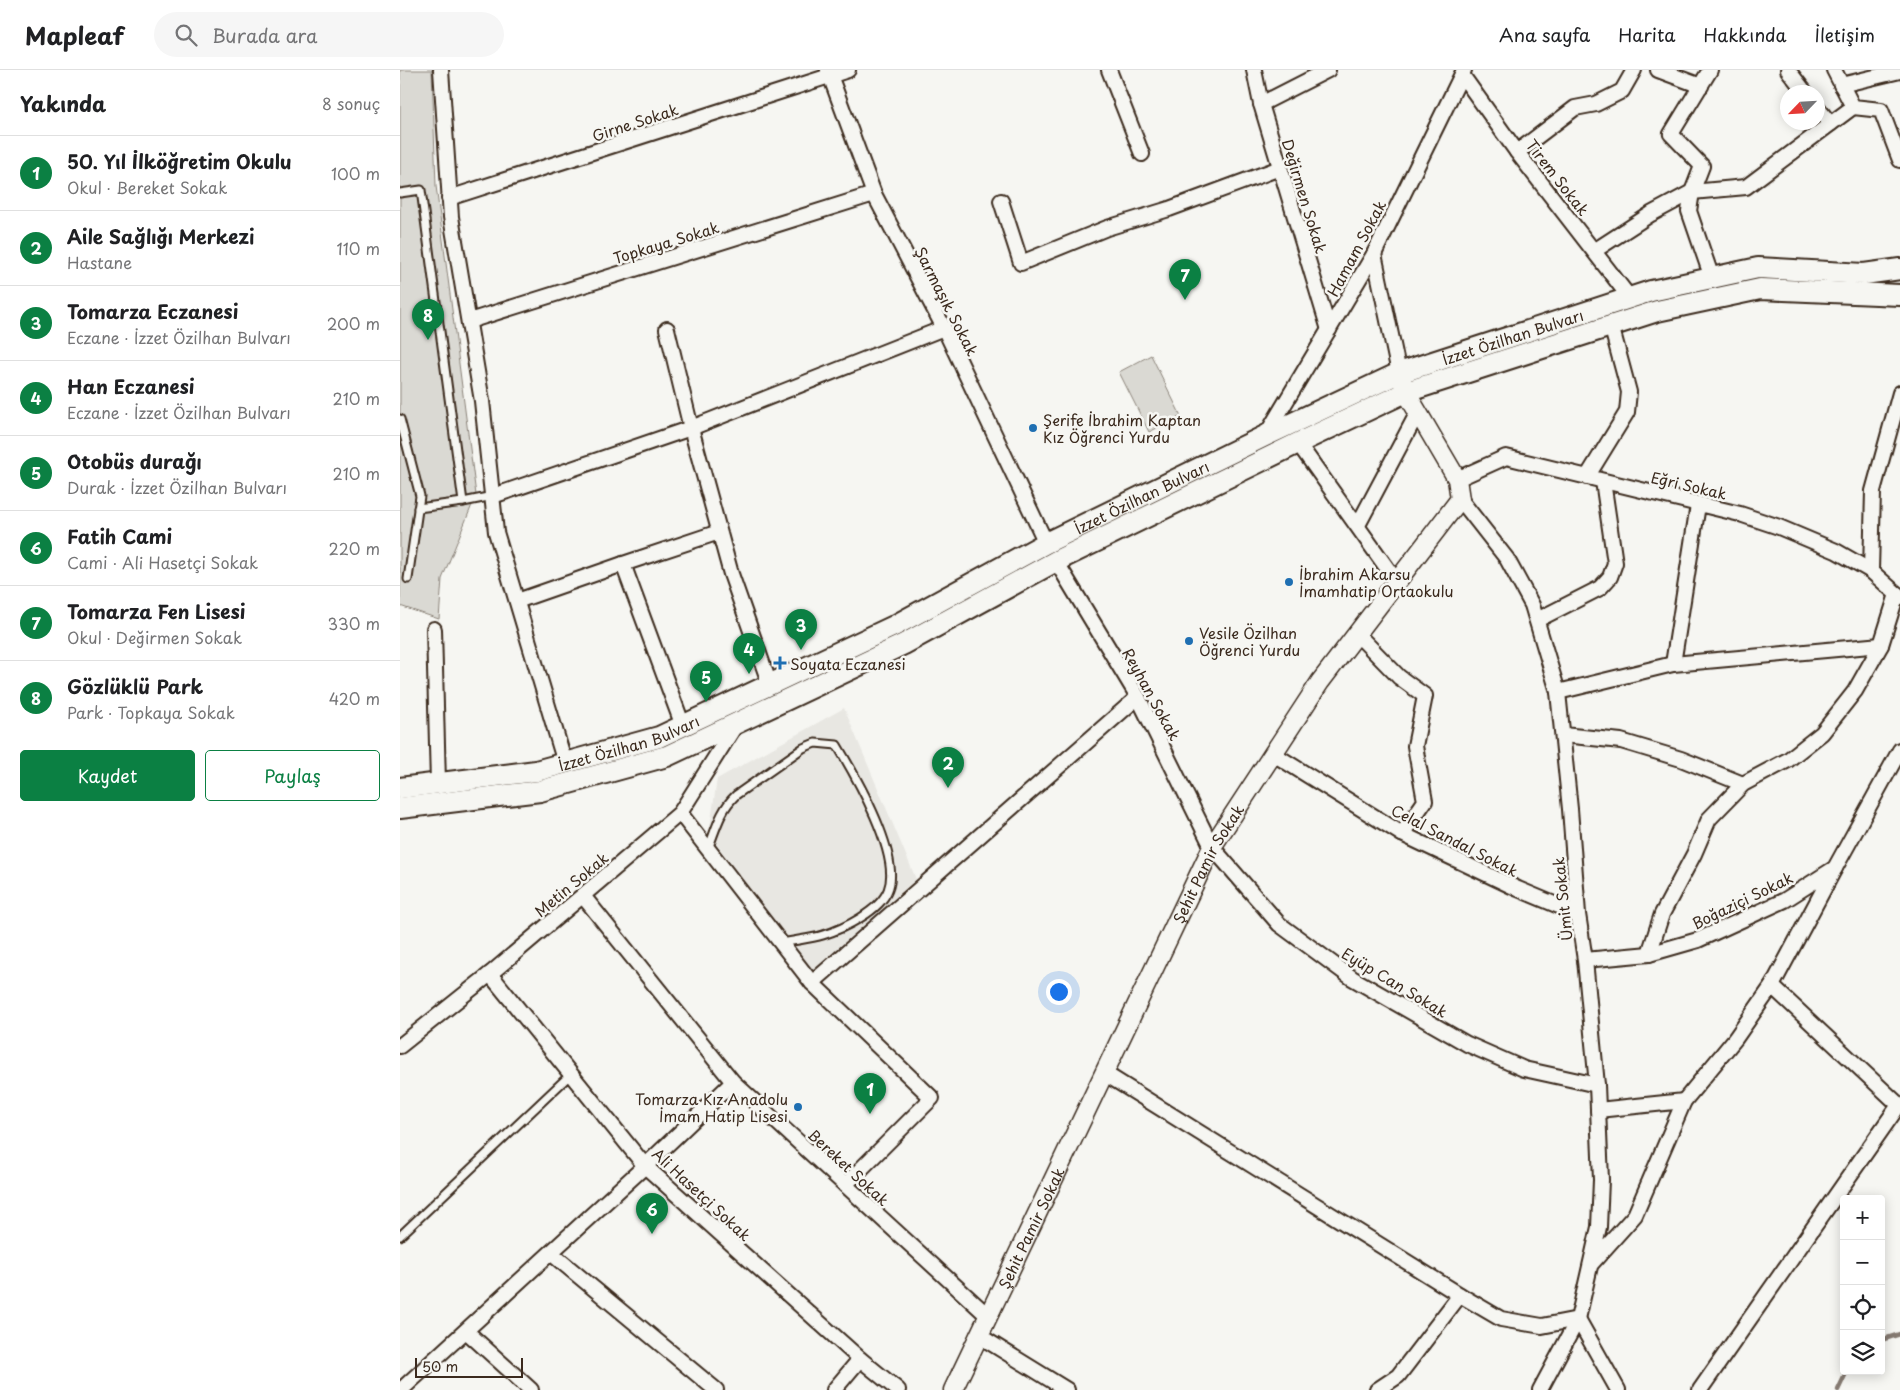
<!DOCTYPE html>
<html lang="tr">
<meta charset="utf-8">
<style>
body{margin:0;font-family:"Playpen Sans",sans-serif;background:#f6f6f6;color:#202124}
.controls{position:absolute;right:15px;bottom:15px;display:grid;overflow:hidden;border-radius:5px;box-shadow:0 2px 12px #0003}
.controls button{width:45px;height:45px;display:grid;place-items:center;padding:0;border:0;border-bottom:1px solid #e0e0e0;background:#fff;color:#202124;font:25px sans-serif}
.compass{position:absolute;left:1380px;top:15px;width:45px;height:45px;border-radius:50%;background:#fff;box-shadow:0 2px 12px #0003;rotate:245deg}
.scale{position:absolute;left:15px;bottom:12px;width:108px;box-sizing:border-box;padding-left:5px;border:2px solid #3b2a1e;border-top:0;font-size:14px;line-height:18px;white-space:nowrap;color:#3b2a1e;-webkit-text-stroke:4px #f6f6f2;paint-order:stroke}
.you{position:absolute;left:658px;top:921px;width:18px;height:18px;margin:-12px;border:4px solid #fff;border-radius:50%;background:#1a73e8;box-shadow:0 0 0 8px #1a73e833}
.badge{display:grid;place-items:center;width:32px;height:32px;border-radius:50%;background:#0b8043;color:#fff;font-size:16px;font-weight:700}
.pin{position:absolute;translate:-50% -41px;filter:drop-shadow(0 1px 2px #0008)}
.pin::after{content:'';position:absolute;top:26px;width:18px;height:15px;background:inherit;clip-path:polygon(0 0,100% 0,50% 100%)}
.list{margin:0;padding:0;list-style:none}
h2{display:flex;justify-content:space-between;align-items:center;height:65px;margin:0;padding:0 20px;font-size:21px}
h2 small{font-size:16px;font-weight:400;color:#757577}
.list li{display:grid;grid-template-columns:32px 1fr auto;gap:15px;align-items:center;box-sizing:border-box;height:75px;padding:0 20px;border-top:1px solid #e0e0e0}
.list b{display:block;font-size:19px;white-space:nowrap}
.list p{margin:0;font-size:16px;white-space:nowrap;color:#757577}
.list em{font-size:16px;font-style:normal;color:#757577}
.actions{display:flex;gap:10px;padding:15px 20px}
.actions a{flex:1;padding:11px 0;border:1px solid #0b8043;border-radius:5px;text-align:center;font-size:18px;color:#0b8043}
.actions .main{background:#0b8043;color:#fff}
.icon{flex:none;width:28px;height:28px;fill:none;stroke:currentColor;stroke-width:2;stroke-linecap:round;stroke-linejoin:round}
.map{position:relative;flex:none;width:1500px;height:1320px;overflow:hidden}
header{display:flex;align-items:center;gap:30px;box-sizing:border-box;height:70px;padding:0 25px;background:#fff;border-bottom:1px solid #e0e0e0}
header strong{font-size:24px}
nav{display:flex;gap:28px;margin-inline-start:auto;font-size:18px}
.search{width:350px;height:45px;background:#f6f6f6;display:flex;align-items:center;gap:12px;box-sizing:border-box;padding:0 18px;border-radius:28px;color:#757577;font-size:19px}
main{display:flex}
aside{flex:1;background:#fff}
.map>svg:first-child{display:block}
</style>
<header>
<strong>Mapleaf</strong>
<div class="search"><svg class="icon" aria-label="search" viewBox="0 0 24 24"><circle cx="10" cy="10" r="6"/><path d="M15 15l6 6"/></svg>Burada ara</div>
<nav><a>Ana sayfa</a><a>Harita</a><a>Hakkında</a><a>İletişim</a></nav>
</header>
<main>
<aside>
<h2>Yakında<small>8 sonuç</small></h2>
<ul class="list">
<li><span class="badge">1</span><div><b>50. Yıl İlköğretim Okulu</b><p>Okul · Bereket Sokak</p></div><em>100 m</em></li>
<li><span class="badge">2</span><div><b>Aile Sağlığı Merkezi</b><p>Hastane</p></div><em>110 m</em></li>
<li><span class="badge">3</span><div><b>Tomarza Eczanesi</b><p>Eczane · İzzet Özilhan Bulvarı</p></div><em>200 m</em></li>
<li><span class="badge">4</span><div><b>Han Eczanesi</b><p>Eczane · İzzet Özilhan Bulvarı</p></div><em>210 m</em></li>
<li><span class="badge">5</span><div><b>Otobüs durağı</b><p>Durak · İzzet Özilhan Bulvarı</p></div><em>210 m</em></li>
<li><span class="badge">6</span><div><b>Fatih Cami</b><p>Cami · Ali Hasetçi Sokak</p></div><em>220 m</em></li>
<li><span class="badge">7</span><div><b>Tomarza Fen Lisesi</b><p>Okul · Değirmen Sokak</p></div><em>330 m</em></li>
<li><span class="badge">8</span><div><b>Gözlüklü Park</b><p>Park · Topkaya Sokak</p></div><em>420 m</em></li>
</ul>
<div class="actions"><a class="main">Kaydet</a><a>Paylaş</a></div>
</aside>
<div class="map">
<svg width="1500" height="1320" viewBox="0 0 1500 1320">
<rect width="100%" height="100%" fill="#f6f6f2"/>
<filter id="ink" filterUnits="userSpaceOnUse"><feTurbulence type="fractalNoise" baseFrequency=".02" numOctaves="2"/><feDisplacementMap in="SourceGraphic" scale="10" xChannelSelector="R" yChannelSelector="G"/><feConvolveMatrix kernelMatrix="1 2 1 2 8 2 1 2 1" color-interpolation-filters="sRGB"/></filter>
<g filter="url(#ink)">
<path fill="#e8e7e2" d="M444,638l72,171 -104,92 -103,-137 8,-55z"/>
<g fill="#dad9d3" stroke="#8a8278">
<path d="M0,0h32l4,116 40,309 -34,84 -3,40 -39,-13z"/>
<path d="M751,285l30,61 -32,16 -30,-60z"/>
</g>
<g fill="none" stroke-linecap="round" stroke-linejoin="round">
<g stroke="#857a71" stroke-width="4.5">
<path d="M1481,1270l19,-6"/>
<path d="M1438,1320l9,-19"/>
</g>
<g stroke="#3b2a1e" stroke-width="11">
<g id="service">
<path d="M0,123l21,-3 42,312"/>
<path d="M0,349l20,77 -12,83"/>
<path d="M18,438l45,-6 30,-6"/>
<path d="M308,779c8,-20 12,-39 28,-54l67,-47 12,-5 22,2c18,30 65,111 51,145 -8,21 -45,39 -65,45 -13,4 -28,5 -41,8"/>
<path d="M0,1166l171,-162"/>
</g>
</g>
<g stroke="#3b2a1e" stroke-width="18">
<g id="minor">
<path d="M41,0l10,147 31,184 14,131 69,231"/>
<path d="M428,0l46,124 70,134 102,215"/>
<path d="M709,0l33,84"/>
<path d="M854,0l7,34 68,226"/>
<path d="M1258,0l43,16"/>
<path d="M1310,0l-39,64 31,32 -10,26 -3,19 23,67"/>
<path d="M1388,0l17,22"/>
<path d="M1434,0l19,37 28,3 19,50"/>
<path d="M1062,5l55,77 113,146"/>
<path d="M1441,15l59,-14"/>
<path d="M861,34l67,-34"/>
<path d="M1418,38l12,16"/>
<path d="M1117,82l58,-44 21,-4 26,-13 12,-21"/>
<path d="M49,128l399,-128"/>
<path d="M601,131l20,62 86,-35 62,-19 111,-41"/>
<path d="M1194,181l57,-37 41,-22 54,-5 107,-80"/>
<path d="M974,184l25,119"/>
<path d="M69,251l405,-127"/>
<path d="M267,259l24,99 40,146 39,111"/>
<path d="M866,365l108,-181 90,-184"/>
<path d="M898,373l99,139"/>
<path d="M1187,407l40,-65 2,-20 -18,-67"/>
<path d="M1057,409l49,-22 234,57 39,13 57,24 35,20 29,26"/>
<path d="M93,426l198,-68 253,-100"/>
<path d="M1060,429l47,60 25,46 26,87 12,117 8,105 7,46 12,125 4,95 -2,47 -21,92 -38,71"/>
<path d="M958,455l60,-113"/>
<path d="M656,491l82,136 74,150 67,77 73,54 115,66 57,25 73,16"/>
<path d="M223,494l60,162"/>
<path d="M1471,501l2,-80 27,-98"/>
<path d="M117,531l106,-37 96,-32"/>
<path d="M1137,550l63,-32 10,-11 5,-14 -12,-82"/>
<path d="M34,559l4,154"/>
<path d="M957,564l42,43 26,19 -10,50 10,55 -23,33"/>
<path d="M1273,594l25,-159"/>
<path d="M1158,622l115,-28 208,-19"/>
<path d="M1163,665l58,6 60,18 62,25"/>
<path d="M872,683l130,81 116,55 60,25"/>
<path d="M280,743l132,170 120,115 -87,87"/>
<path d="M183,826l150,186 254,233"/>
<path d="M1249,884l13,-40 32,-60 15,-35 34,-35 45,-24 34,-27 33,-42 26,-46 16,-51"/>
<path d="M1185,890l64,-6 49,-14 87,-40 50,-32 65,-118"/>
<path d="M90,904l155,192 215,193 38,31"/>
<path d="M412,913l326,-286"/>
<path d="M0,976l90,-72 190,-161 57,-90"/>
<path d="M704,1003l356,222 41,24 41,7 36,-7"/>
<path d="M1198,1040l86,-9"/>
<path d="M151,1183l165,137"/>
<path d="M1192,1193l43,-48 49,-114 51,-62 37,-53 63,-118"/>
<path d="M1178,1249l40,71"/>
<path d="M66,1261l65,59"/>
<path d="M578,1265l89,55"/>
<path d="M1,1320l244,-224 88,-84"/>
<path d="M434,1320l26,-31"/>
<path d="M977,1320l21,-14 62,-81"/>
<path d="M1300,1320l199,-285 -127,-119"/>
</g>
</g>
<g stroke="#3b2a1e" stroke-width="21">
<g id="tertiary">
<path id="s1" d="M553,1320l259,-543 108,-165 140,-183 -3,-20 -51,-87 -4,-11"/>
</g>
</g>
<g stroke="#3b2a1e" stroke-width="24">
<g id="secondary">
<path id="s2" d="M0,718l136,-17 123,-34 235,-111 152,-83 219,-107 134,-63 252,-82 107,-23 106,6 36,-5"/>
<path d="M0,738l140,-17 127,-35 237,-112 152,-83 242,-118 108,-51 251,-81 103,-22 140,6"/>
</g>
</g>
<use href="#service" stroke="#f6f6f2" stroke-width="7"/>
<use href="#minor" stroke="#f6f6f2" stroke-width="14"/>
<use href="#tertiary" stroke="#f6f6f2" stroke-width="18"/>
<use href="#secondary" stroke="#f6f6f2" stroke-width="20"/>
</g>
</g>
<g fill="#1f6fb2" stroke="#f6f6f2" stroke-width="2">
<circle cx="633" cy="358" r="5"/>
<circle cx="889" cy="512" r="5"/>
<circle cx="789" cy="571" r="5"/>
<path d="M377.5 585.5h5v5h5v5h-5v5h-5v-5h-5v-5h5z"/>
<circle cx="398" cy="1037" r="5"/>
</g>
<g text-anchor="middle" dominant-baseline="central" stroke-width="5" stroke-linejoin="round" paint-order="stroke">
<g font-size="15" fill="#3b2a1e" stroke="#f6f6f2">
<text transform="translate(235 52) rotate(-18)">Girne Sokak</text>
<text transform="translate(1158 107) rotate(52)">Tirem Sokak</text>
<text transform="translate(905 126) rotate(73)">Değirmen Sokak</text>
<text transform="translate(266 172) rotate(-17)">Topkaya Sokak</text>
<text transform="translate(956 178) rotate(-62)">Hamam Sokak</text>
<text transform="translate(547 231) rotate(63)">Şarmaşık Sokak</text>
<text stroke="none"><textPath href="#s2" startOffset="1209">İzzet Özilhan Bulvarı</textPath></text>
<text transform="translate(1289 415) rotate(13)">Eğri Sokak</text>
<text stroke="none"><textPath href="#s2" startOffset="804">İzzet Özilhan Bulvarı</textPath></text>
<text transform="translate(752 624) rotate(61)">Reyhan Sokak</text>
<text stroke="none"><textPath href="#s2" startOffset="234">İzzet Özilhan Bulvarı</textPath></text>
<text transform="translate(1055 770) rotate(27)">Celal Sandal Sokak</text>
<text stroke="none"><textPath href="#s1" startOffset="585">Şehit Pamir Sokak</textPath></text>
<text transform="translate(171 814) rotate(-40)">Metin Sokak</text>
<text transform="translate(1162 829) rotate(-96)">Ümit Sokak</text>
<text transform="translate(1342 830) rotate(-26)">Boğaziçi Sokak</text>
<text transform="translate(995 912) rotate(31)">Eyüp Can Sokak</text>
<text transform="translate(449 1097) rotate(43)">Bereket Sokak</text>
<text transform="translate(302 1124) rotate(43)">Ali Hasetçi Sokak</text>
<text stroke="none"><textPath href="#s1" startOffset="180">Şehit Pamir Sokak</textPath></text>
</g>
<g font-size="15" fill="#3b2a1e" stroke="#f6f6f2" text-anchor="start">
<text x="643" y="349">Şerife İbrahim Kaptan<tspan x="643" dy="17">Kız Öğrenci Yurdu</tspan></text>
<text x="899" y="503">İbrahim Akarsu<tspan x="899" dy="17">İmamhatip Ortaokulu</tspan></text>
<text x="799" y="562">Vesile Özilhan<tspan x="799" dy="17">Öğrenci Yurdu</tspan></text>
<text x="390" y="593">Soyata Eczanesi</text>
<text x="388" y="1028" text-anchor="end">Tomarza Kız Anadolu<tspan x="388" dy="17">İmam Hatip Lisesi</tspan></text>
</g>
</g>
</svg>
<div class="controls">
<button>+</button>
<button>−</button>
<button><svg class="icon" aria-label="locate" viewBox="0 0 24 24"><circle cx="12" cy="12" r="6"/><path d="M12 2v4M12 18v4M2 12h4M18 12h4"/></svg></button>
<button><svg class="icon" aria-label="layers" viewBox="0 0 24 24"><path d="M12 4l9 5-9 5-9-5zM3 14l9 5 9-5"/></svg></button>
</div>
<svg class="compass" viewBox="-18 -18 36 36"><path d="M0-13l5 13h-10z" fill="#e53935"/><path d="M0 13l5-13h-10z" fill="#757577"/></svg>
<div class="scale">50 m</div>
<div class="you"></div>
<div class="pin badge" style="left:470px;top:1044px">1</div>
<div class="pin badge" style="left:548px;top:718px">2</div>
<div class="pin badge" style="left:401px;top:580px">3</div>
<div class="pin badge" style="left:349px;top:604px">4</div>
<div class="pin badge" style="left:306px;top:632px">5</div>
<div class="pin badge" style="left:252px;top:1164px">6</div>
<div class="pin badge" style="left:785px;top:230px">7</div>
<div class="pin badge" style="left:28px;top:270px">8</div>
</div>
</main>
